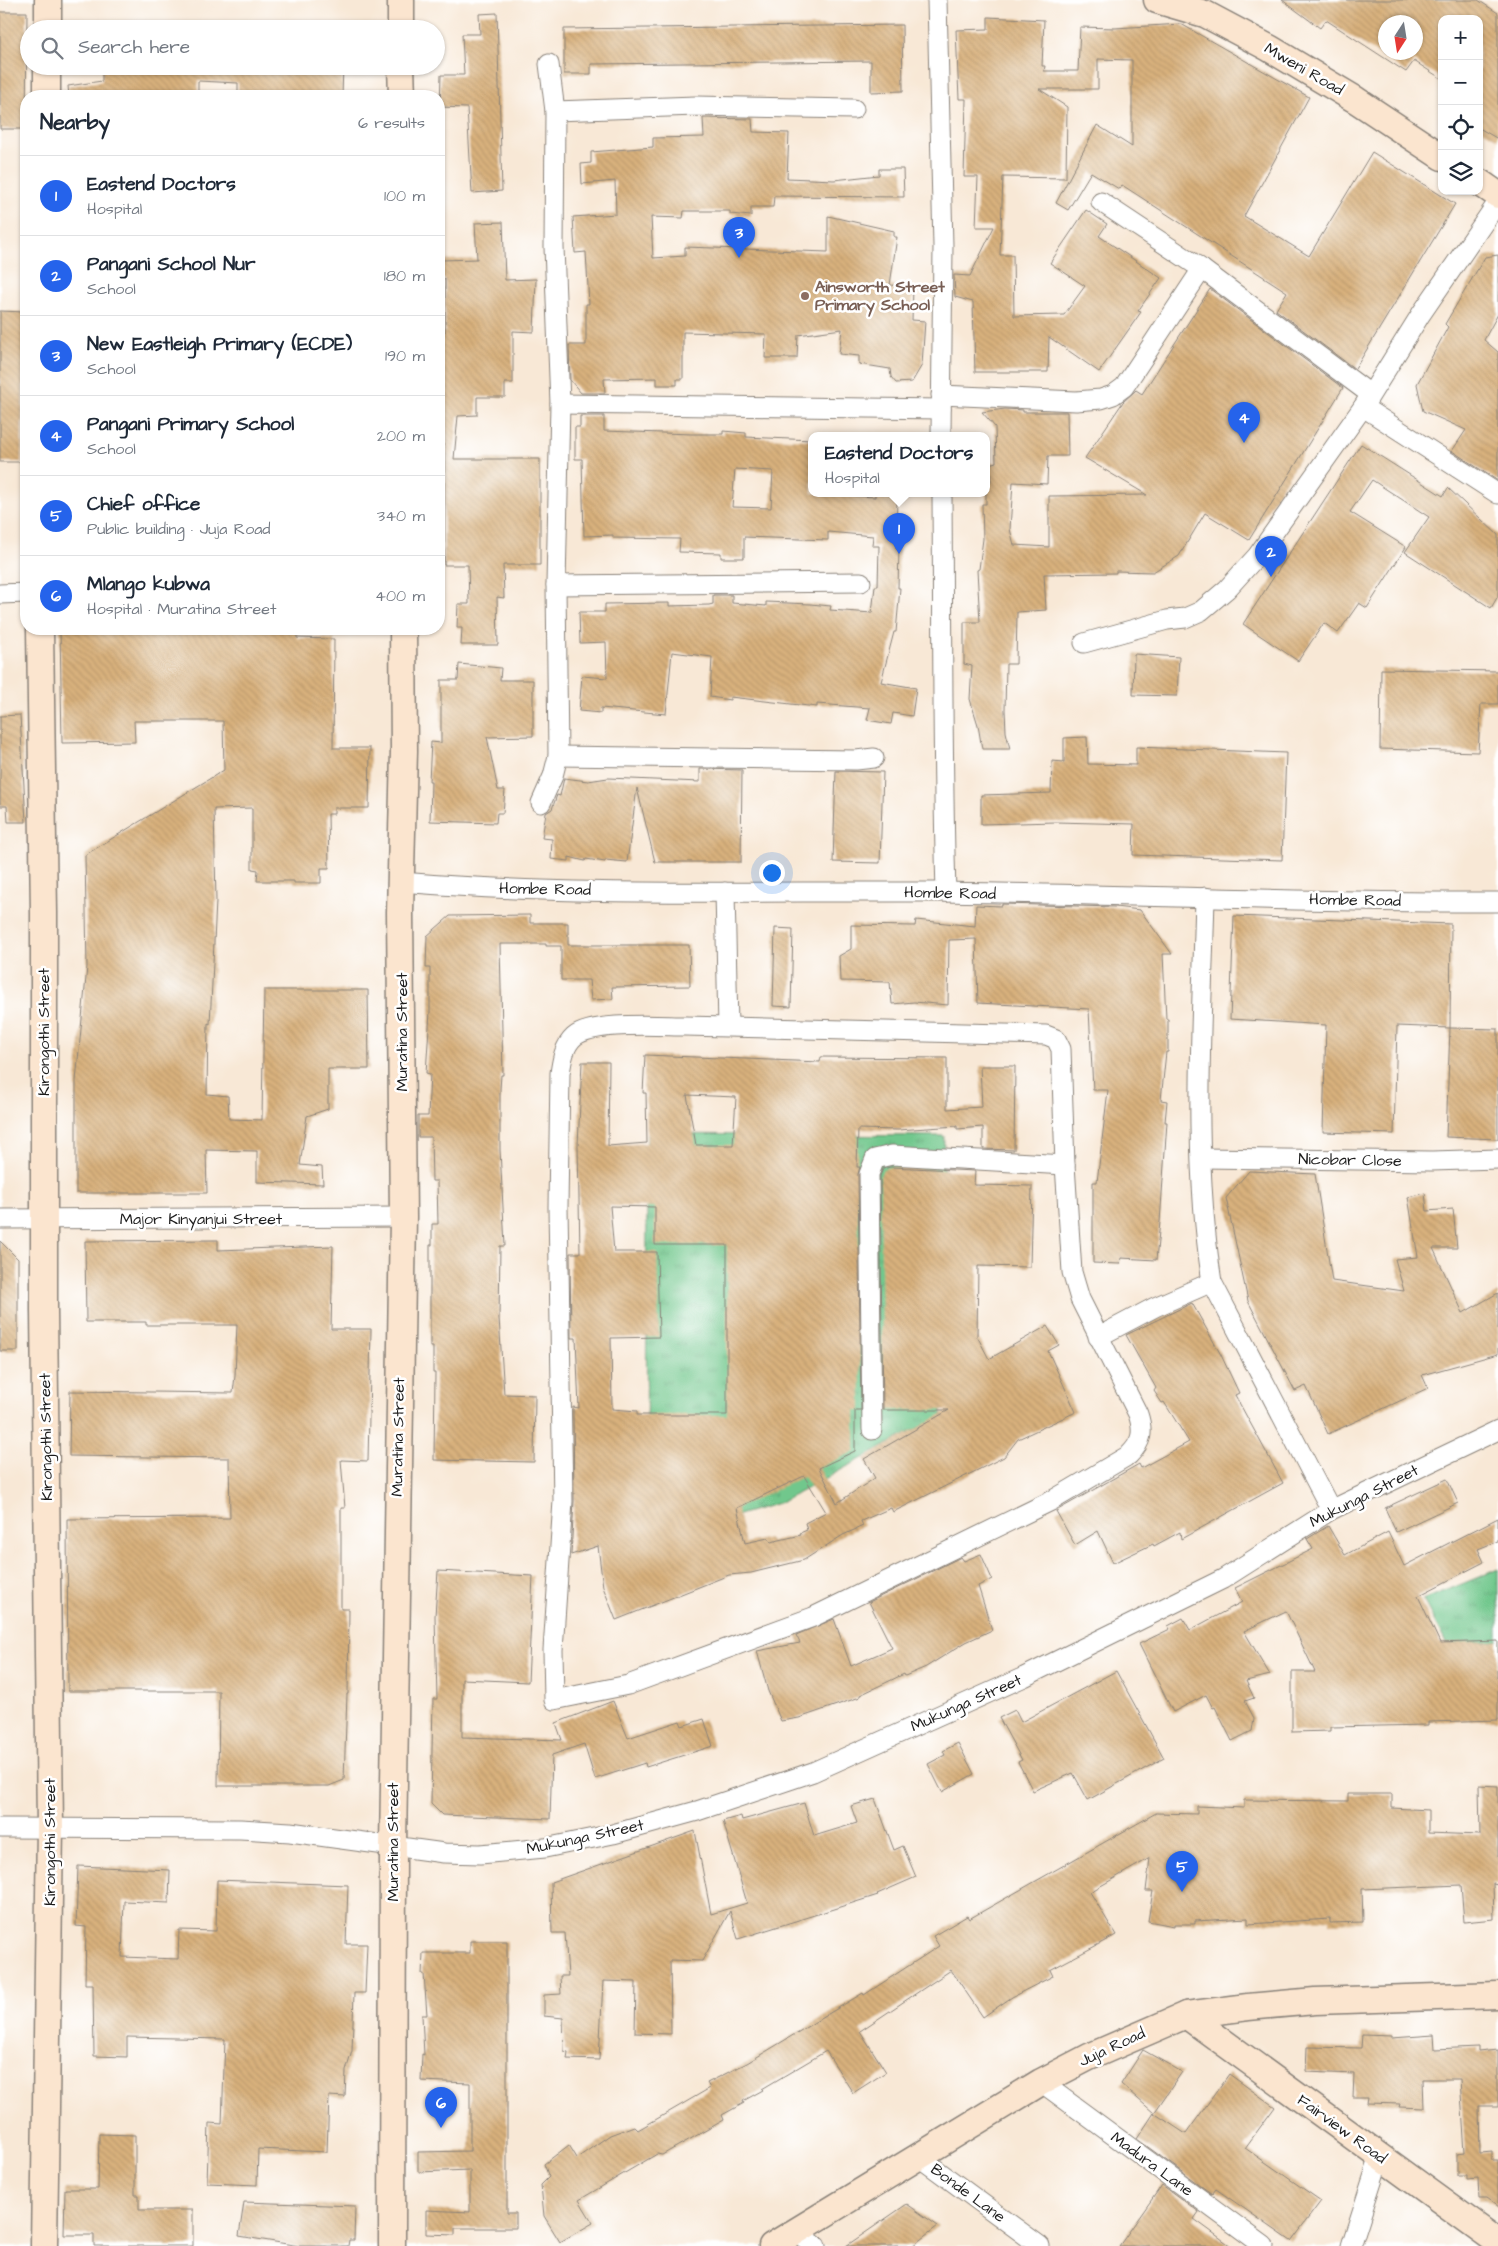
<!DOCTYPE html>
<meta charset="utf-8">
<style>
body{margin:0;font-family:"Architects Daughter",sans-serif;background:#f6f6f7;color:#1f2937}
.controls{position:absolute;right:15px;top:15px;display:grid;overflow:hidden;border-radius:10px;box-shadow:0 1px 4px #0004}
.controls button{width:45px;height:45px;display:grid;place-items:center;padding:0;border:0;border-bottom:1px solid #e0e1e3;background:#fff;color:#1f2937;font:25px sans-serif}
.compass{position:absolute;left:1378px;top:15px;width:45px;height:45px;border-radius:50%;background:#fff;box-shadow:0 1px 4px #0004;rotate:192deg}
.you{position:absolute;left:771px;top:872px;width:18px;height:18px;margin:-12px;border:4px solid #fff;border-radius:50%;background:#1a73e8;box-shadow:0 0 0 8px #1a73e833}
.badge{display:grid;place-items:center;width:32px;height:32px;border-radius:50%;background:#2563eb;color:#fff;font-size:16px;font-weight:700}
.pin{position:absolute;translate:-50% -41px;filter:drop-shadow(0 1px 2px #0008)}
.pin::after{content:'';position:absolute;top:26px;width:18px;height:15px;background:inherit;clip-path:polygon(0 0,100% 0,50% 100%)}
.popup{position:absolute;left:808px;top:432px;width:182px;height:65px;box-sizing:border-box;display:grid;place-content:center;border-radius:10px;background:#fff;filter:drop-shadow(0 1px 4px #0005);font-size:16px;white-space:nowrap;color:#747a83}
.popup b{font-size:19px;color:#1f2937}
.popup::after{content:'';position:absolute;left:50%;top:100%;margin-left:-10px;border:10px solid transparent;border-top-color:#fff}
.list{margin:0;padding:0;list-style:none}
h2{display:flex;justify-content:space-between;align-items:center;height:65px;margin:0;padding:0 20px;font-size:21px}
h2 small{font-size:16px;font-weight:400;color:#747a83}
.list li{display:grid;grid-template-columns:32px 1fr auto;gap:15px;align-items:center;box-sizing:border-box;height:80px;padding:0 20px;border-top:1px solid #e0e1e3}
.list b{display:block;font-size:19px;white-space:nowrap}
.list p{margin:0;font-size:16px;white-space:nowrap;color:#747a83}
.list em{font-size:16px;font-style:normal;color:#747a83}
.icon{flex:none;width:28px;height:28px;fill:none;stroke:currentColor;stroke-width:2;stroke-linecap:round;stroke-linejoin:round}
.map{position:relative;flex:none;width:1498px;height:2246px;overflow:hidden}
.search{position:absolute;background:#fff;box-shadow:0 1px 4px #0004;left:20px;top:20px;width:425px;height:55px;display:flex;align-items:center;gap:12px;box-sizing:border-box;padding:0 18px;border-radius:28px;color:#747a83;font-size:19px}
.panel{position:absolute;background:#fff;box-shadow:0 1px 4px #0004;left:20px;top:90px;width:425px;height:545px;border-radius:20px}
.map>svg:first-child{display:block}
</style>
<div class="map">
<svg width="1498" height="2246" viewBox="0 0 1498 2246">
<defs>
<pattern id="park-tufts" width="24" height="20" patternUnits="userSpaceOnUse" patternTransform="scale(1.25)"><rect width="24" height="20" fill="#71c78c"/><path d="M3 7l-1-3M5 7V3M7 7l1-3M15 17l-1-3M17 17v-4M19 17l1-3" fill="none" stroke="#61aa78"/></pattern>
<pattern id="building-back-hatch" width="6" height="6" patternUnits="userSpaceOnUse" patternTransform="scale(1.25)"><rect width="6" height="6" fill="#d8b17d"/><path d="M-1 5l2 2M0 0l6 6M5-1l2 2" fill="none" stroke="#b9986b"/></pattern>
</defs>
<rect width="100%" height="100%" fill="#fff"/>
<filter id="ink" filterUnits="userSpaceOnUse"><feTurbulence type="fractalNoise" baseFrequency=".02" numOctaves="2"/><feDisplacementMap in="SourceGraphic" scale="10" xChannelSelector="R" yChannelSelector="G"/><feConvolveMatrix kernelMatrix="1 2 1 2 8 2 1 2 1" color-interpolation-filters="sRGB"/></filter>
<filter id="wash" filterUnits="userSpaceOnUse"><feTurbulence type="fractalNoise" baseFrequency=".0096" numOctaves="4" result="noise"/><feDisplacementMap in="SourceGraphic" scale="20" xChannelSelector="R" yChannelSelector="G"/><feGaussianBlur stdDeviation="1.12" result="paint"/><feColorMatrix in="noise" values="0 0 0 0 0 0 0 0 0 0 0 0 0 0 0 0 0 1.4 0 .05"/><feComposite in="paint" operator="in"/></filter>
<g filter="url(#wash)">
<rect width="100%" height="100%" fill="#f8e8d6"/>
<g fill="url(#park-tufts)" stroke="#467254">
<path d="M647,1134l297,2 -3,132 1,147 -160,87 -136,41z"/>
<path d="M1498,1569v72l-52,2 -23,-43z"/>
</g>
<g id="blocks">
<g fill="url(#building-back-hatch)" fill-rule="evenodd">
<path d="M1282,0h196l20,13v126l-19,-11v-109h-37v60l-28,-18 -8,11 -80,-52 -6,8zM1386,22h30v30h-30z"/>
<path d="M0,12h27l-1,117h-26z"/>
<path d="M497,13l5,178 -30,2 -5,-85 -27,-1 1,-32h23l-2,-41h18l-1,-20z"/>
<path d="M988,17l56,3 -2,46h3l-1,5h34l2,-44 35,1 66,-4 128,73 -65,119 65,40 63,-104 83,52 -100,165 -79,-59 11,-18 -165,-107 -3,4 -28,-17 -23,38 -12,-7 41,-78 35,22v-87l-34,-1v30h-59l28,18 -1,71 -63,-1 -3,78h13l1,61 50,-1 21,-29 -35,-23 36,-53 21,14 -8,12 62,42 -23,33 3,1 -42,60 -50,-35 -1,35h-73l-2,-70 -18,-5 -1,-22 16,1 24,-49h-18l2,-50h-14l2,-78h-7l-3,-69 32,-1z"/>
<path d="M902,25l1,66 -32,1v-31l-280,3v10h-27v-45z"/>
<path d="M102,66h241l-1,30h-104v-13l-40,-2v15h-129l-1,-10 34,-5z"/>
<path d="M703,118l49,1 1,13 36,1 -2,45 47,2 45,-5v-6h24l1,28 -130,-1 -1,11h-22v9l-21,-2v-3h-46l-1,7 -32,-1 2,41 32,-2v-9l143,5v-36l66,15v6h3l-7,48 23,2 -1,33 13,1 -3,44 -10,17 -16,1 -5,-6 -1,-8 -31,-5v-8l-20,-2 3,-25 -44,6 -1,23h-32l1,-24 -83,-2v47h-6v6h-20v-7l-53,1 1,14h-24l-11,-13 -1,-35h17v-41h3l-3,-52 -11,1 -2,-36 43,-3 -1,-33 -33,3 -1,-20 10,-1v-11l62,-5v-9l51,-1z"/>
<path d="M503,222l2,58 31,-1 -2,53 -21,-1v52h-8v14h-28v18l-19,1 -4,43h86v106h-37l1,33 -7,-1 1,48h-37l1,-17h-5l1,-24h11l-1,-39h-24v-104l-5,-114v-15h6v-53h-3l-1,-19 36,-1 -2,-36z"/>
<path d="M1498,255v59l-14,26 14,12v129l-46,-30 14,-21 -43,-19 -6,-27 31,-57 -3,-3 40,-67z"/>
<path d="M1210,289l133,99 -94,152 -44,-27 -26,43 -26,16 -37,-1v2l-72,1 2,36 -29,2 -1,52h-10l-1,46 1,22 4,17h-28l-4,-24 -8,-26 2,-33 -8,-2v-42h16l-3,-52 2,-1 4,-30 -1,-35h4v-21l5,-1 -2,-18 7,-2 -1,-35 -13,-15 23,-3 18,1v2h44l1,44h-20l-1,28 -34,-2 -3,47 4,16 35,2v-51l98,-1 -62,-37 38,-56 13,-12 6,4z"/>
<path d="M0,311l25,1 -4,150h-21z"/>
<path d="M580,416h24v15l88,3h31v-3l23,2v4l66,3v53l63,4v-4h22l-1,56h3l-1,39h2l-4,44h-2l-13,50 35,6 -4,28 -19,-3 -2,11 -24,-4 3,-12 -53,-4v3l-87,-10v3l-20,-3 2,-40 -40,-5 -6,62 -65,-6v5l-22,-2 3,-35 25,2 -1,-36 -26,1 -1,-31h26v-8l64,-1v3l40,-1 4,-1v-9h19v8l34,3v-4l44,2 21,2 -1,4 42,3 3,-27h3l1,-40h-7l1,-10 -45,-4v8l-84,-3v21h-23v-5l-42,-1 1,-13 -67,-1v-3l-29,1 -2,-77h-7v-32h5zM735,469l38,2 -2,37 -39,-1z"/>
<path d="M1361,444l82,52 5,-8 50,47v61l-7,12 -86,-56 24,-35 -57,-37 -22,32 56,35 -39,61 -8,-5 -21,30 -14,-10 -26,38 -55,-37z"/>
<path d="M60,629h237v9l37,1 -1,109h37l-1,60h-35v6h-6l1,54h-8v15h-27v-2h-37l1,-11 -6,-1v-61l-38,1 2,92 -6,123 -2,-1 -1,71 21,2 1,23 33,1 2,-130h104l1,79h-41v40l-21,7 -7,49 22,2 1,17 -66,-2v-31l-51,-1 1,43h-131v-112l11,-114 -2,-112 139,-85 -1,-49h-89l1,21 -73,1z"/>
<path d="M1134,654l45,3 -2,39 -44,-1z"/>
<path d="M459,664l42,4 -1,12h33v56l-46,1 11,53h7l-2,23h-6l-1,10 -66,-2 1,-40h-2l2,-39 10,1v-63h17z"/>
<path d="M1381,669l117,2v33h-17l-3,48 -98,-3z"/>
<path d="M20,715l6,107h-18l-1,-16h-7v-90z"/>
<path d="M1087,737l1,27 48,1v-18l150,6 -4,107 -149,-5 1,-31 -78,-2 -75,2v-29l70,-2 1,-32 12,1v-24z"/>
<path d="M700,769l42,1 -1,92h-86l-18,-74 -10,74 -22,-2v2l-19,-3 -1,2 -16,-4v4l-18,-2 1,-20 -10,-1 4,-25 6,-4 5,-14 3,1 4,-18 24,3 20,-3 92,4z"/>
<path d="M836,771l47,1 -3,91 -47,-1z"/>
<path d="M1002,904l113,3 25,3 32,44h-9l3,65h2v33h-2l-5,48 6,1 -2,21h2l-7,100 -4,38 -35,-2 -1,6 -27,-1v-81h4l11,-92h-15l-4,-81 -111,-6 -2,-64 -27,1 -1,65 -34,-3 -22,2 -2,-22 -50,-1 -1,-25 12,-7v-24l64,1 1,-6 59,6 1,-21 26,1z"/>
<path d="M530,915v8h38v22h121l1,41 -78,1 1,12 -22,1 -2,-20h-28v-34h-15v-2h-46l3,131h-2l-1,14v61l5,96h-5l-1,72 5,76 31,1 -1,67 -100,-2 1,-87h-2v-26h-3v-102h2v-21h6l-1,-43h-5l-1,-44h-13v-21h10l2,-42 -4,-1 4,-61v-44h-4l1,-32 23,-20z"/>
<path d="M1234,916l217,8 -1,104 -53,-2 -3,108 -71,-2 3,-107 -96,-6z"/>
<path d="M775,928l18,1 -2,78 -18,-1z"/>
<path d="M1450,1028l48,1v110l-52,-2z"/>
<path d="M645,1055l175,7 1,-5 126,1v51l35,-2 -2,-41h35l-1,84 -31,-1v-22l-26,2v-3l-59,4 -40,-1 -1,38h3l-2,7 3,236h-6v41l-36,17 18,35 38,-25 -11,-19 85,-49h-66l-3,-234 3,-7 7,-2 85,4 -1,14 58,1 -2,81 -52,-1 -1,70 12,23 58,-33 12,19 -11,6 28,61 -58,27 -14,18 -111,55 -2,-4 -30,13 2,5 -20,9 -39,25 -53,13 -22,2 -113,45 -13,-33 -5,-41 -27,9 3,-54 -1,-94 6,1 -3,-70h-5l-1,-85h10l-2,-108 4,-83h27l-1,84 39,-3 -1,-50h-3zM687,1095l49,2 -3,48h-37zM610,1206l45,1v38h72v170h-90v-4l-25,-2 -1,-71 48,-1 -2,-85h-43zM804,1476l22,36 -21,11 2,7 -7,3 1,2 -30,7 -3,-4 -23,5 -8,-35z"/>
<path d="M1249,1171l66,3 17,107 72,10 -9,-32 23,-2 -10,-60 17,-4 2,18 26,-2 4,39h-24l30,65 35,-20v61l-76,21 6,13 -100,46 -22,-48 -11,5 -47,-90 -22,-103z"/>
<path d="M218,1240v10l115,-4 -2,83h40l-3,132 -27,-1 4,48h-4v101h8l-1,85h-1l-3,86 -15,6h-111l1,-95h-151l-1,-172 163,-1 -1,-60 -160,-2 1,-65 163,2 2,-17 2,-51h-91v-3h-60l-1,-81z"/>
<path d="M0,1241l18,18v92h-18z"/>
<path d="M1192,1303l29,52 18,38 -4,2 48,88 -102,56 -1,-7 -26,14 -1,-2 -40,19 -15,-32 -23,14 -19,-34 83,-47 2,4 48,-26 -25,-40 -2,1 -8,-12 2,-3 -30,-53z"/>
<path d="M1447,1479l11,24 -62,29 -11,-24z"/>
<path d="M1498,1518v23l-20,8 6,13 -66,34 22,47 58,-2v79l-70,2v3l-97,2v4l-39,1v-60h23l-29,-61 -42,20 26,44 -24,6 8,17 -9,3 9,17 -2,13 -20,10 -17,-34 -2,1 -7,-13 -33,17 -34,-68 31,-15 -2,-3 15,-8 7,12 52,-28 -7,-14 78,-39 -6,-10 21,-13 17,29 43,-23 16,34z"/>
<path d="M981,1554l11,25 -14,7 14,44 -26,12 -40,25 -21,9 -1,-2 -44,21v2l-61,21 -18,3 -13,-30 -11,-40 43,-8 -4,-8 38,-16 17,47 41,-18 -23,-46 92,-45 3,4z"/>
<path d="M438,1571l95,5 -5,106 -66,-3v58l100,3 -6,-17 57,-22 15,37 52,-17 2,5 22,-7 9,27 -67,21 -1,-4 -50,16 -11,-35 -32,11 -2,64 -108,-4 -11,-11 2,-105h4l-2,-83z"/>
<path d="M1116,1671l48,87 -76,42 -15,-27 -40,18 -15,-29 4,-2 -23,-42 16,-8 6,12z"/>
<path d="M958,1743l16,31 -32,18 -14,-28 17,-9 -2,-4z"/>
<path d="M1479,1785l19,1v98l-5,-1 1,36 -30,3 -3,-37 -99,4 1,33 -33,1v-4l-82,5v-6l-53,3v3h-21v2l-26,-5 5,-30h-7l4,-33 -60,34 26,43 -66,35 3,6 -41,21 -29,20 -32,-47 -91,61 26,41 -33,21 -27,-42 -64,38 1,1 -20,11 1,2 -22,12 2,5 -62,35 -5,-1 -78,46 14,23 -33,19 -16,-26 -3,-31 8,-8 -5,-13 25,-19 8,13 33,-23 24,-9 4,4 72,-42 -3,-5 40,-20 116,-70 1,2 75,-49 -6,-10 34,-20 2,3 187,-106 41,1v-8l47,2v-8l104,1v-7h44v14l36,2v23l52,2z"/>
<path d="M875,1799l19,51 9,-4 13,31 -39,17 1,1 -140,44 -8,-28 -28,50 -32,-1 1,74 -36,-1 1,-51 -33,-1 -4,79 -32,-1 1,-7 -4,-1 -1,-33 -19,-2v-21l17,-1 -1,-18h8l-3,-43h-13l-1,-51 144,-51 16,83 36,-11 -24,-82 18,-5 1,4 62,-17 10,33 43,-13 -6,-17z"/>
<path d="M78,1866l92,4 -1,33 -45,-2 -2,56 56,2 1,-29 37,1 1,-51 131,5 -2,59h21l-2,49h-11l-2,58 -6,20 -1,26 -16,-1 -2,56 -69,-3 -1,36 -50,-2 2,-60 13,1 3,-85 -98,-2v20l-33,-1 -1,-72h-8l1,-57 -10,-1z"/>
<path d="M470,1941h37v272h9v15h-61v7l-29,-1v-24l44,2v-42l-52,2v-20l52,-1v-68l-49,-2 1,-27 2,1 -2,-40h5l-3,-41h-2l1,-21h47z"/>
<path d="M1362,2034l30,1v3l42,-3 1,14 43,-2v5l20,-2v57h-19l1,46 11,-1v8h7v47l-11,-8h-8l-1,-21 -12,1v-4h-9v-21l8,-1 -5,-74h-37l1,29 -25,-1 1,-3 -34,-1 1,-6h-14l1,-23 -48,-2 1,-25 54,1z"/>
<path d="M1143,2050l39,22 -28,41 -33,-29z"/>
<path d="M1229,2074l46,33 -30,41 76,53 -30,40 -75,-52 -4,5 -75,-55 17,-26 32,21z"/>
<path d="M99,2134l36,1v60h4v15h54v36h-99v-11h-30l1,-46h33z"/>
<path d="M1162,2185l37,27 -5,7 37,27h-112z"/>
<path d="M244,2202l111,4 -1,34h-5l-1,6h-49l-60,-10z"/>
<path d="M907,2204l31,22 -26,20h-66z"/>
</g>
</g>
</g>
<g filter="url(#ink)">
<use href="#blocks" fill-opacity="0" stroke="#8a8279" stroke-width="1"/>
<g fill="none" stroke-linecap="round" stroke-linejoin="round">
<g stroke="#8a8279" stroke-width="21">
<g id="street">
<path d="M937,0l6,246 -2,189"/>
<path d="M555,111l141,-5 158,3"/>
<path d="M1101,202l101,67 168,125"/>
<path d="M941,395l135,6 25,-2 12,-4 11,-8 78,-118"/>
<path d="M560,404l381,5"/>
<path d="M1363,407l135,87"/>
<path d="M942,493c1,133 0,266 4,399"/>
<path d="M556,585l305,-3"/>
<path d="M0,594l26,-1"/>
<path d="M1084,643l83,-23 18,-2 16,-7 26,-22 30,-33 106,-149 58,-93 77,-112"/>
<path d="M558,756l298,4 18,-2"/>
<path d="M541,803l12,-27 5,-20 -2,-171 4,-181 -6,-157 1,-136 -6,-47"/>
<path d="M401,882c178,15 357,9 535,10 187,2 375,11 562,10"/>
<path d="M725,892l3,134"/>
<path d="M1205,897c-3,127 -13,258 7,385l119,228"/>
<path d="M685,1026l361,9 10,4 5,10 4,116 7,107 8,27 58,115c6,18 4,28 -9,41l-78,46 -238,116 -185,68 -74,15 -1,-50 10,-149 -5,-294 2,-134c2,-13 4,-27 14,-36 18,-16 86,-11 111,-11z"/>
<path d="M1202,1158l230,3 66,-2"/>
<path d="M0,1219l403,-2"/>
<path d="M1098,1337l57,-30 57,-25"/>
<path d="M872,1430l-3,-256 6,-15 17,-4 173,10"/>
<path d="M0,1828l240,1 50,3 154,21 36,1 65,-6 68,-14 84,-23 116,-39 211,-95 199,-98 108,-69 167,-80"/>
<path d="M1041,2082l223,164"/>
<path d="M919,2157l121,89"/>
<path d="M795,2231l21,15"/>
<path d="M1351,2246l29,-90"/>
</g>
</g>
<g stroke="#8a8279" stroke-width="29">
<g id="secondary">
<path d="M401,0v29"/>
<path d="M1157,0l48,14 64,34 87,52 86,57"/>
<path d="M48,29v-29"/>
<path d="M401,66l1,30"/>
<path d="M47,96v-30"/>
<path d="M1479,182l19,13"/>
<path d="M40,629l4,284v397l6,517 -6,419"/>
<path d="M1186,2015l312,227"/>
<path d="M392,2246l1,-399 10,-630 -3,-305 4,-161 -1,-122"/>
<path d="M772,2246l269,-164 48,-25 97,-42 62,-8 67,-6 183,-6"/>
</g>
</g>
<use href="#street" stroke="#fff" stroke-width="19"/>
<use href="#secondary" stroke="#fbe5cf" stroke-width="26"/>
</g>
</g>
<circle fill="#8d6e63" stroke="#fff" stroke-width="2" cx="805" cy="296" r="5"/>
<g text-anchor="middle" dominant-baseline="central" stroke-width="5" stroke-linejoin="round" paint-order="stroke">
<g font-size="16" fill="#1c1c1c" stroke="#fff">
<text transform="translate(1304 69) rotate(30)">Mweni Road</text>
<text transform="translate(545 889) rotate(1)">Hombe Road</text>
<text transform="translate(950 893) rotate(1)">Hombe Road</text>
<text transform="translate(1355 900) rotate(1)">Hombe Road</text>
<text transform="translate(44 1032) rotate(-90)">Kirongothi Street</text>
<text transform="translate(402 1032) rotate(-90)">Muratina Street</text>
<text transform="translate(1350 1160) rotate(1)">Nicobar Close</text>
<text x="201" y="1219">Major Kinyanjui Street</text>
<text transform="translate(46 1437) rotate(-91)">Kirongothi Street</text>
<text transform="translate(398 1437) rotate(-89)">Muratina Street</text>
<text transform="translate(1364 1496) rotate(-27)">Mukunga Street</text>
<text transform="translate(966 1703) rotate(-24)">Mukunga Street</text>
<text transform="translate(585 1837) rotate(-12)">Mukunga Street</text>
<text transform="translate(50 1842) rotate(-90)">Kirongothi Street</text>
<text transform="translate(393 1842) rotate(-90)">Muratina Street</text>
<text transform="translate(1112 2047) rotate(-25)">Juja Road</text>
<text transform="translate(1342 2129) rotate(36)">Fairview Road</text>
<text transform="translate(1152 2164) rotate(36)">Madura Lane</text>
<text transform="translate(968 2193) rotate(36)">Bonde Lane</text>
</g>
<g font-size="16" font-weight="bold" fill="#785e54" stroke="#fff" text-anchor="start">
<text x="815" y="287">Ainsworth Street<tspan x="815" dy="18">Primary School</tspan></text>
</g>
</g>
</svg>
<div class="controls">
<button>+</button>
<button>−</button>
<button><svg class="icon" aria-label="locate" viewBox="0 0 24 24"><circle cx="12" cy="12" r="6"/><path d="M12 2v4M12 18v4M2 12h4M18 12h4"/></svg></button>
<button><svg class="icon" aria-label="layers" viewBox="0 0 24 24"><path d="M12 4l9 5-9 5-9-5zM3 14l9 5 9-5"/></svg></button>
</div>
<svg class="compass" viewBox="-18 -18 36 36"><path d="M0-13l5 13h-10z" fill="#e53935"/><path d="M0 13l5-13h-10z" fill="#747a83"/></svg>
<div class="you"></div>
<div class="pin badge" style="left:899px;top:554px">1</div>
<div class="popup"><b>Eastend Doctors</b>Hospital</div>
<div class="pin badge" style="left:1271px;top:577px">2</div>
<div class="pin badge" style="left:739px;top:258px">3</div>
<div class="pin badge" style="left:1244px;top:443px">4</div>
<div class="pin badge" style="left:1182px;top:1892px">5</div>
<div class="pin badge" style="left:441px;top:2128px">6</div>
<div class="search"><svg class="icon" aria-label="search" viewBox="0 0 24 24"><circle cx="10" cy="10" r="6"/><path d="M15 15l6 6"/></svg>Search here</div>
<section class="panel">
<h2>Nearby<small>6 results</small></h2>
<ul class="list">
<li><span class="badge">1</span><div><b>Eastend Doctors</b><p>Hospital</p></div><em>100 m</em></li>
<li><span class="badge">2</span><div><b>Pangani School Nur</b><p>School</p></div><em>180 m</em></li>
<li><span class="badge">3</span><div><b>New Eastleigh Primary (ECDE)</b><p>School</p></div><em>190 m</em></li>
<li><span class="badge">4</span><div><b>Pangani Primary School</b><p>School</p></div><em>200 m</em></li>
<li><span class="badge">5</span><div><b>Chief office</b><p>Public building · Juja Road</p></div><em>340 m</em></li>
<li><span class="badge">6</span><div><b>Mlango kubwa</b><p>Hospital · Muratina Street</p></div><em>400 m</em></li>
</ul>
</section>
</div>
